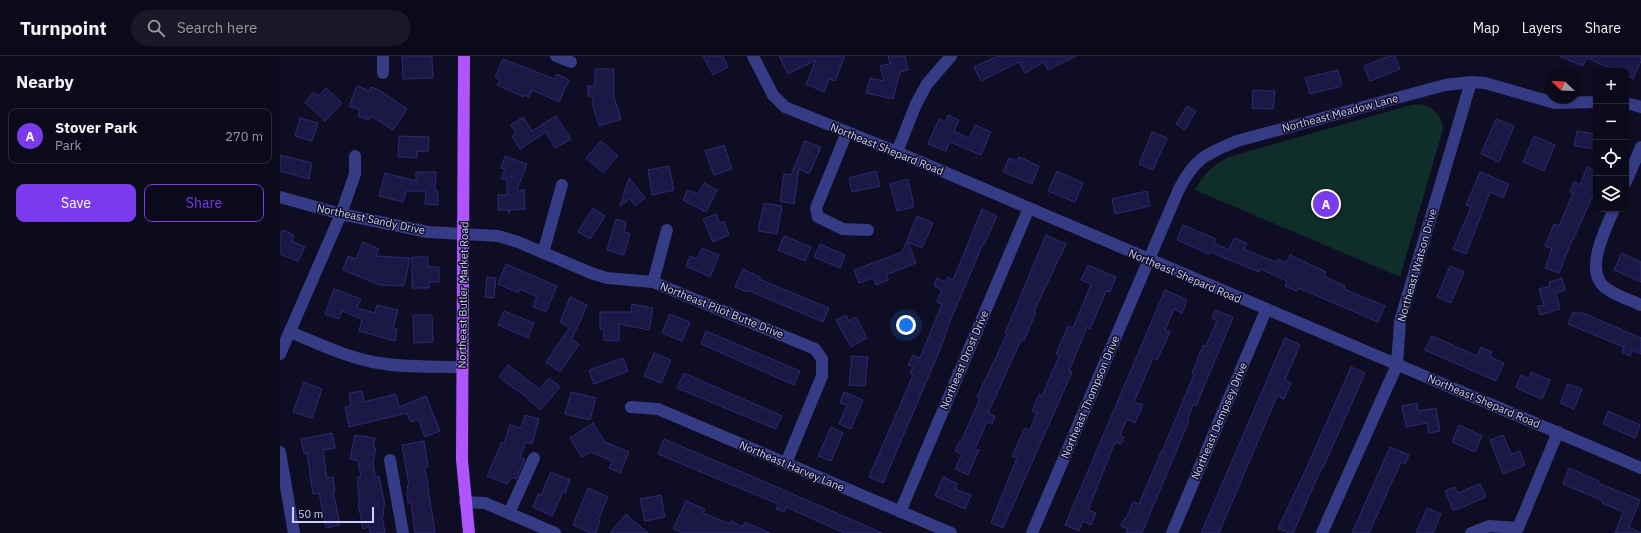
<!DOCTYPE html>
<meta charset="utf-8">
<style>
body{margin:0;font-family:"IBM Plex Sans",sans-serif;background:#181827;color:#f1f3f6}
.controls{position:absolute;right:12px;top:12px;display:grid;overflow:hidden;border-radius:8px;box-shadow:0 1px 3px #0004}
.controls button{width:36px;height:36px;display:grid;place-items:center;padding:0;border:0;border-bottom:1px solid #2a2b39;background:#0a0a1a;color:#f1f3f6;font:20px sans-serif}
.compass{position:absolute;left:1265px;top:12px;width:36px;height:36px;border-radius:50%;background:#0a0a1a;box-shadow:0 1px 3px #0004;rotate:293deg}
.scale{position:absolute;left:12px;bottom:10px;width:82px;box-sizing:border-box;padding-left:4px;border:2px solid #cfceff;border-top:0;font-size:11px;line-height:14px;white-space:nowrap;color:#cfceff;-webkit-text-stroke:3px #0e0d23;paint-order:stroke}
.you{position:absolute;left:626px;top:269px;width:14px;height:14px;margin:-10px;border:3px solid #fff;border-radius:50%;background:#1a73e8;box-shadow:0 0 0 6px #1a73e833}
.badge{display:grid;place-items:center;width:26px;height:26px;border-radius:50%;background:#7c3aed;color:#fff;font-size:13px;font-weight:700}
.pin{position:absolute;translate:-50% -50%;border:2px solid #fff;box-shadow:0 1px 4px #0006}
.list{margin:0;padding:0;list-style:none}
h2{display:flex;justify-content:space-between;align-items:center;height:52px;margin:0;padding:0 16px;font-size:17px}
h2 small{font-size:13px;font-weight:400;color:#999aa2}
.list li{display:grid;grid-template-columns:26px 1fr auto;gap:12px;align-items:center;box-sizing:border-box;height:56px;margin:0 8px 8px;padding:0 8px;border:1px solid #2a2b39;border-radius:8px}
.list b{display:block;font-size:15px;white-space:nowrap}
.list p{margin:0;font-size:13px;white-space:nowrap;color:#999aa2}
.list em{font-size:13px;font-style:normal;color:#999aa2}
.actions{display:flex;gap:8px;padding:12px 16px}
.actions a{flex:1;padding:9px 0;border:1px solid #7c3aed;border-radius:8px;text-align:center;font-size:14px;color:#7c3aed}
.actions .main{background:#7c3aed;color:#fff}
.icon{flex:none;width:22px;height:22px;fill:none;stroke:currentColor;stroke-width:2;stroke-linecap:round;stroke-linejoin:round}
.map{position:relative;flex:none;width:1361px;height:477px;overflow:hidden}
header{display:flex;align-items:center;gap:24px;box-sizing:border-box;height:56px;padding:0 20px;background:#0a0a1a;border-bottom:1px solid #2a2b39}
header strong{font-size:19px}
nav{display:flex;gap:22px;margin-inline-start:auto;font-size:14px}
.search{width:280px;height:36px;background:#181827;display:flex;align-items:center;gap:10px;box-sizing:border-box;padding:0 14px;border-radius:22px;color:#999aa2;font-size:15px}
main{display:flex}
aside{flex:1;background:#0a0a1a}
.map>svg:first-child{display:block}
</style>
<header>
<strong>Turnpoint</strong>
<div class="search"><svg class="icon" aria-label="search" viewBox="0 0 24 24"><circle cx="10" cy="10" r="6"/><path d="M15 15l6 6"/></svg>Search here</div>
<nav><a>Map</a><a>Layers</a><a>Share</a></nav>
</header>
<main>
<aside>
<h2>Nearby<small></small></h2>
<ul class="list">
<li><span class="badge">A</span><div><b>Stover Park</b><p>Park</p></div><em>270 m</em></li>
</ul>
<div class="actions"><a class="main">Save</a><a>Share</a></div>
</aside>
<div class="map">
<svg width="1361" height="477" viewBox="0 0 1361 477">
<rect width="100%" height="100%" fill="#0e0d23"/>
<path fill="#0f2d29" d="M1141,48c13,3 21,12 22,25l-43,148 -205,-87c8,-16 18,-25 34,-33l182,-52z"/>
<g fill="#1c1845" stroke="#2f2972">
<path d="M122,0h30l1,22 -30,1z"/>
<path d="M423,0h20l5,11 -15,8z"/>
<path d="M499,0h66l-10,25 -6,-2 -5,13 -18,-8 10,-24 -28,14z"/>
<path d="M608,0h17l3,14 -8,2 -7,27 -27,-6 4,-15 14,3 -4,-15 10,-2z"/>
<path d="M718,0h78l-28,14 -4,-8 -19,11 -6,-11 -38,19 -7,-14z"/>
<path d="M1109,0h6l5,13 -30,12 -6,-15z"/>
<path d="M1279,0h82v5l-8,18 -7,-4v-4h-10l-29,-13 -4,8z"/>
<path d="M223,3l52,20 2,-5 12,6 -10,22 -27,-12 -3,7 -5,-2v2l-27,-12 3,-5 -5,-3z"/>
<path d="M315,13h19v28l7,22 -22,7 -6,-20v-10h-5v-10h7z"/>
<path d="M1058,14l4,16 -32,8 -5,-16z"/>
<path d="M77,30l13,5 1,-4 8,3 28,19 -14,21 -22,-14 -2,4 -11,-4 2,-6 -11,-4z"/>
<path d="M46,32l16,15 -17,18 -20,-19 9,-10 4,4z"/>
<path d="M973,34l22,1 -2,18 -21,-1z"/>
<path d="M907,50l9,5 -11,19 -9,-6z"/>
<path d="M668,59l11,5 -5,11 15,7 6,-13 16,7 -10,23 -31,-13 -4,9 -18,-7 11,-25 6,3z"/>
<path d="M276,60l15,23 -16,9 -9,-16 -26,17 -8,-13 4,-3 -5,-8 12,-8 9,14z"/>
<path d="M20,62l18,5 -6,18 -17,-5z"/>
<path d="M1216,63l18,7 -15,36 -18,-8z"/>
<path d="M1297,75l19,3v15l-22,-3z"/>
<path d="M872,76l15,6 -14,32 -14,-6z"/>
<path d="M119,80l30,1 -1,15 -11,-1v7l-19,-1z"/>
<path d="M1254,80l21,9 -11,26 -21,-9z"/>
<path d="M321,85l17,15 -15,17 -17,-15z"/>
<path d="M525,85l16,6 -12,27 -10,-5 -5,35 -14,-3 4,-27 7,1z"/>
<path d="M444,89l8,24 -18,6 -9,-24z"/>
<path d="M0,99l32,8 -3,16 -29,-8z"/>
<path d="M225,100l22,8 -10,26h7l1,19 -15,1 -1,4 -1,-4h-10v-15h9v-15l-6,-2 4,-9 -4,-1z"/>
<path d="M739,101l20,9 -7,18 -29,-12 6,-14 8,3z"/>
<path d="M389,110l5,24 -22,5 -4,-25z"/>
<path d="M1307,111l9,4v17l-23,52h-1l-13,33 -14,-5 7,-19 -7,-3 9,-22 5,2 14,-33 -3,-1 4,-10 6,3z"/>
<path d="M596,115l4,15 -28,6 -3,-14z"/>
<path d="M777,115l26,12 -8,19 -27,-11z"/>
<path d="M136,116h20l-1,19h3v14l-13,-1 1,-13h-20l-3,11 -24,-6 6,-23 31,8z"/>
<path d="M1200,116l29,12 -6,14 -13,-6 -24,62 -13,-5 18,-42 -5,-2z"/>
<path d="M349,122l16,20 -10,8 -5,-7 -10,7z"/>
<path d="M628,123l6,28 -17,4 -7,-27z"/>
<path d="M424,127l13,7 -11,22 -23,-12 4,-9h4l7,3z"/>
<path d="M867,135l3,15 -35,8 -3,-15z"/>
<path d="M484,147l18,3 -5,28 -19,-3z"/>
<path d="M313,152l12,8 -15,23 -12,-7z"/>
<path d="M702,153l15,7 -13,29 -1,-1 -32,75 -12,33 -56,131 -14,-6 44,-102 -3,-2 3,-6 -5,-2 5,-10 7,3 22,-54 -5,-2 5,-12 -8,-4 3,-8 8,4 2,-5 6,3z"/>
<path d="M436,158l4,9 4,-2 5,14 -16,7 -10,-23z"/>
<path d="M637,160l16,7 -11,25 -14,-6 8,21 -30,12 2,5 -12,5 -3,-7 -14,5 -5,-13 48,-18z"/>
<path d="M336,163l10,3 -2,10 6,2 -6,21 -17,-5z"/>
<path d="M903,169l33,14 -2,4 15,7 5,-12 13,5 -3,6 32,13 2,-3 8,4 4,-8 36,17 -2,4 21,10 -1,3 41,17 -7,16 -79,-34 -2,3 -12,-5 2,-5 -27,-12 -1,3 -49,-20 -1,2 -32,-14z"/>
<path d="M3,174l11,5 -2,6 13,6 -7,14 -18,-7v-18z"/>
<path d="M766,179l20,9 -32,67 2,1 -12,29 -3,-1 -33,73 7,3 -3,8 -5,-2 -12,27 4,1 -11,25 -13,-6 7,-15 -7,-3 4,-9h2l19,-44 -3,-1 30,-63 -2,-1z"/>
<path d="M504,180l27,11 -6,14 -27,-11z"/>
<path d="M83,186l16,7 -3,7 34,2 -6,28 -24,-1 -37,-15 5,-14 8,3z"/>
<path d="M540,188l25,11 -5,13 -26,-11z"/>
<path d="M422,192l17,7 -9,22 -24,-11 4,-10 7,3z"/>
<path d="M1342,197l19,9v20l-27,-12z"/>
<path d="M132,201h16v10h11v15h-10v6h-17z"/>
<path d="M226,208l51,22 -11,26 -13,-5 4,-10 -17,-8 -2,4 -20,-9z"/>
<path d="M808,209l28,12 -6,15 -4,-1 -16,38 -3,-2 -18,44 3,1 -69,156 -12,-5 26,-65 -5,-2 13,-28 5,2 7,-17 -5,-2 7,-17 3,2 17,-40 -3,-2 12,-28 5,2 18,-44 -10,-4z"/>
<path d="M1170,210l14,6 -13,31 -14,-6z"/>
<path d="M463,213l17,8 -1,2 70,29 -6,14 -76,-32v2l-12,-5z"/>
<path d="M207,221l9,1 -2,20 -9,-1z"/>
<path d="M1282,222l3,12 -9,3 4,16 -20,6 -2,-9 6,-1 -5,-16 11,-3 -1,-4z"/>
<path d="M54,233l27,10 -4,9 18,5 2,-8 21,5 -5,18 4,1 -2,12 -36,-10 3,-12 -20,-8 -3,8 -14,-5z"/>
<path d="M885,234l22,10 -5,13 -8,-4 -9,21 5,2 -13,28 -4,-2 -19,44 9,3 -8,18 -8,-4 -7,16 4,2 -3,7 -6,-2 -25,63 -1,5 7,3 -5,12 -8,-4 -4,10 -14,-6z"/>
<path d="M290,241l17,8 -15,34 7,5 -19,28 -14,-10 24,-35 -10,-5z"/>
<path d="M352,248l21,4 -4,22 -30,-6v17l-15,-1v-11h-4v-17h31z"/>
<path d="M935,254l18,7 -37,89 -3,-1 -6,15 2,1 -47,112h-16l2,-4 -7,-3 3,-7h2l7,-17 6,2 22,-52h1l32,-78 -2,-1 6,-13h-1l6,-15 3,1 11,-25 -5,-3z"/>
<path d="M224,255l30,12 -6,15 -30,-13z"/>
<path d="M1293,256l7,2 1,-2 60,26v16l-9,-4 -2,6 -8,-4 2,-5 -56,-23z"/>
<path d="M390,258l20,8 -8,19 -20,-8z"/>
<path d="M133,259h19l1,27 -19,1z"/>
<path d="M566,259l3,6 7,-4 11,21 -16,9 -15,-27z"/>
<path d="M426,275l94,40 -6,14 -93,-41z"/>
<path d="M1152,280l45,20 4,-9 11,5 -2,5 14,6 -8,18 -71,-31z"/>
<path d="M1005,282l15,7 -15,35 6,3 -7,16 -7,-3 -58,137h-18z"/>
<path d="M374,297l17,7 -10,23 -17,-7z"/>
<path d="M572,300l16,1 -3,29 -16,-1z"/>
<path d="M343,302l5,13 -34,13 -5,-14z"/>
<path d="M228,309l31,24 10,-11 11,9 -20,23 -22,-20 -1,1 -18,-14z"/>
<path d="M1071,311l14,6 -42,95 -1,-1 -29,66h-4l-11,-5 28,-59z"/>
<path d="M1251,316l19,8 -8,19 -26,-11 5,-13 8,4z"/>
<path d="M404,317l98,43 -6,13 -99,-41z"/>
<path d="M24,326l18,7 -10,29 -19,-6z"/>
<path d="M1288,328l14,5 -8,20 -14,-6z"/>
<path d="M82,335l2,11 32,-8 3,13 27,-11 14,35 -15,6 -7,-18 -7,3 -4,-9 -58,14 -4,-20 6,-1 -2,-13z"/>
<path d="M291,336l25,6 -6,22 -25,-6z"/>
<path d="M564,336l19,8 -12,29 -12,-5 8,-19 -7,-2z"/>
<path d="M1137,347l1,8 18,-3 4,23 -11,2 -2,-10 -21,4 -4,-21z"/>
<path d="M1328,355l32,14 -5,13 -32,-14z"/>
<path d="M245,359l14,4 -7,25 -6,-2 -6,15 5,2 -9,20 -5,-2 -4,7 -20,-8 15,-34 2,1 6,-18 11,3z"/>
<path d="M313,367l12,19 24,10 -9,21 -11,-5 3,-7 -21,-9 -9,5 -12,-19z"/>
<path d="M1179,369l23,11 -7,16 -23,-10z"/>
<path d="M551,371l12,6 -12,28 -13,-5z"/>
<path d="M52,377l3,15 -12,2 4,28 6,-1 2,14h-2l7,34 -14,3 -7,-35 -6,1 -6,-41 -3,1 -3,-15z"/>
<path d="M75,379l20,3 -2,10h3l-3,15 2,14 4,-1 6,30 -2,1 1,8h-2l3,18h-15l-1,-6 -6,2 -5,-27h2l-3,-21h1v-4h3l-3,-16 -8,-2z"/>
<path d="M1223,379l8,19 9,-3 5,14 -22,9 -13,-34z"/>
<path d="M384,383l99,42 119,52h-38l-58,-26 -2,5 -8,-3 2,-5 -120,-50z"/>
<path d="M144,385l4,26h-3l10,66h-20l-4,-31 -3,1 -1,-11h1l-1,-6 2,-1 -7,-40z"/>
<path d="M1110,391l19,8 -4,9 -4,-2 -32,71h-17z"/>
<path d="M1289,412l30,13 -1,2 42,17 -11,27 12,6h-26l8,-21 -21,-9 1,-2 -40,-17z"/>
<path d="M271,416l19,8 -5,13 -2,-1 -11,24 -19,-9 5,-13 3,1z"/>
<path d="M663,421l15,7 -3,5 16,6 -6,14 -30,-13z"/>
<path d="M1200,428l6,13 -30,13h-3l-8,-19 10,-4 2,6z"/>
<path d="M308,432l20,9 -10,23 2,1 -4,12h-5l-18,-8z"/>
<path d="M381,439l4,22 -20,4 -5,-22z"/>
<path d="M406,445l19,8 -2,4 27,11 1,-3 12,6 2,-5 25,11h-88l-9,-4z"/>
<path d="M1147,452l14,6 -8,19h-17z"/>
<path d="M346,458l4,4 18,15h-38z"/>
</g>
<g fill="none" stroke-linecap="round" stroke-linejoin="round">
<g stroke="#353b84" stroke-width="12">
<path d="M103,0v17"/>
<path d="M276,0l15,6"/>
<path d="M473,0l20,39 12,12 112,45 744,316"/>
<path d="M1346,47l15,4"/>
<path d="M567,76l-31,76 2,9 25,12 25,1"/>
<path d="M617,96l19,-48 11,-20 24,-28"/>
<path d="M1346,126l15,-35"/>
<path d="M0,141l61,17 87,18 70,4 20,6 73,31 16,5 46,4 162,67 7,10v17l-36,87"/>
<path d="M1334,153c-8,20 -32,63 -7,80 10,7 23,11 34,16"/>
<path d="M263,197l19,-68"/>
<path d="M373,226l14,-52"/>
<path d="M10,276c27,11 54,24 83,30 29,6 60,4 89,5"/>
<path d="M0,298l61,-140 14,-40v-18"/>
<path d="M351,351l27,2 293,124"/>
<path d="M0,396l14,81"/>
<path d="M110,404l13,73"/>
<path d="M185,446l20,1 70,30"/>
<path d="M620,456l129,-304"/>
<path d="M229,457l25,-55"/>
<path d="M752,477l147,-344c17,-32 26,-34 58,-48l208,-56 26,-3 14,1 70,20 41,-1"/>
<path d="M892,477l94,-223"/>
<path d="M1042,477l75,-168 3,-44 71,-239"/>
<path d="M1191,477l18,-7 29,2 40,-96"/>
</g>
<path stroke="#ae55ff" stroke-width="12" d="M184,0l-2,404 7,73"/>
</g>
<g text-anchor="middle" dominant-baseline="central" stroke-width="3" stroke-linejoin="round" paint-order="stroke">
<g font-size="11" fill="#cfceff" stroke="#0e0d23">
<text transform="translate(1060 57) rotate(-15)">Northeast Meadow Lane</text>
<text transform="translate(607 93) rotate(22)">Northeast Shepard Road</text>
<text transform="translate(91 163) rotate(12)">Northeast Sandy Drive</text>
<text transform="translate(1137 209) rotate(-74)">Northeast Watson Drive</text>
<text transform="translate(905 220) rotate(23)">Northeast Shepard Road</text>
<text transform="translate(183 239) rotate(-89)">Northeast Butler Market Road</text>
<text transform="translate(442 254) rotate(22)">Northeast Pilot Butte Drive</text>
<text transform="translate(684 304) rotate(-67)">Northeast Drost Drive</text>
<text transform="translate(810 341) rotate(-67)">Northeast Thompson Drive</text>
<text transform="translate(1204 345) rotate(23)">Northeast Shepard Road</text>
<text transform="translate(939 365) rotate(-67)">Northeast Dempsey Drive</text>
<text transform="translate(512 410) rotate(23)">Northeast Harvey Lane</text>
</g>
</g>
</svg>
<div class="controls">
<button>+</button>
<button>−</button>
<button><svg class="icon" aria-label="locate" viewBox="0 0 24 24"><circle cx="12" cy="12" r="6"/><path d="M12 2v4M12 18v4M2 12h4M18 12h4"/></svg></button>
<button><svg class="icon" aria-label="layers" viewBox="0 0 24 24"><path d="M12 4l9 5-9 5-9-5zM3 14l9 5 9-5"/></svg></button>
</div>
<svg class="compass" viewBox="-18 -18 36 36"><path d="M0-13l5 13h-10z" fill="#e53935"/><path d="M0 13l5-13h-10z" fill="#999aa2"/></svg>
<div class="scale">50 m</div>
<div class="you"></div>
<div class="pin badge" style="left:1046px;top:148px">A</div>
</div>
</main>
